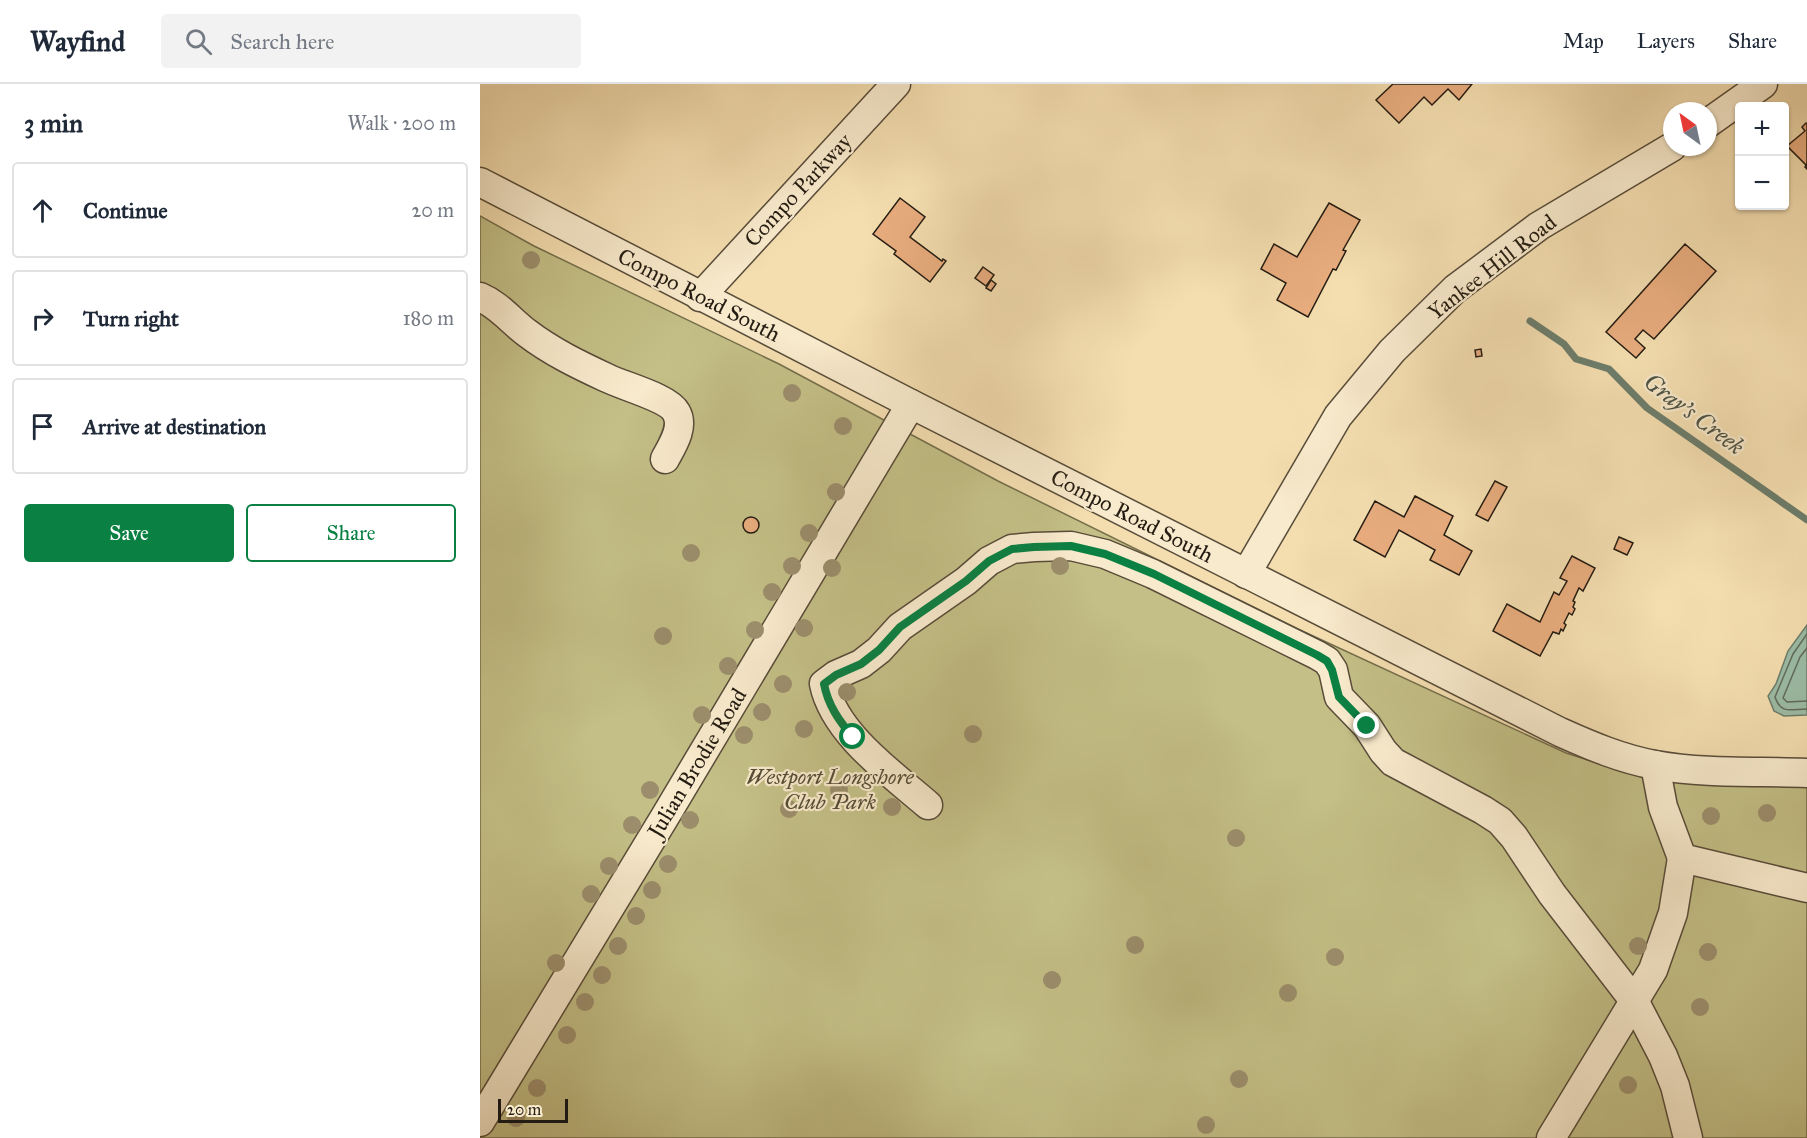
<!DOCTYPE html>
<meta charset="utf-8">
<style>
body{margin:0;font-family:"IM FELL Great Primer",serif;background:#f2f2f3;color:#1f2937}
.controls{position:absolute;right:18px;top:18px;display:grid;overflow:hidden;border-radius:6px;box-shadow:0 2px 4px #0004}
.controls button{width:54px;height:54px;display:grid;place-items:center;padding:0;border:0;border-bottom:2px solid #e0e1e3;background:#fff;color:#1f2937;font:30px sans-serif}
.compass{position:absolute;left:1183px;top:18px;width:54px;height:54px;border-radius:50%;background:#fff;box-shadow:0 2px 4px #0004;rotate:327deg}
.scale{position:absolute;left:18px;bottom:15px;width:70px;box-sizing:border-box;padding-left:6px;border:3px solid #241c12;border-top:0;font-size:16px;line-height:21px;white-space:nowrap;color:#241c12;-webkit-text-stroke:4px #f8eacc;paint-order:stroke}
.stop{position:absolute;width:18px;height:18px;margin:-14px;border:4px solid #0b8043;border-radius:50%;background:#fff}
.stop.end{background:#0b8043;border-color:#fff;box-shadow:0 2px 6px #0008}
.list{margin:0;padding:0;list-style:none}
h2{display:flex;justify-content:space-between;align-items:center;height:78px;margin:0;padding:0 24px;font-size:26px}
h2 small{font-size:20px;font-weight:400;color:#747a83}
.list li{display:grid;grid-template-columns:39px 1fr auto;gap:18px;align-items:center;box-sizing:border-box;height:96px;margin:0 12px 12px;padding:0 12px;border:2px solid #e0e1e3;border-radius:6px}
.list b{display:block;font-size:22px;white-space:nowrap}
.list em{font-size:20px;font-style:normal;color:#747a83}
.actions{display:flex;gap:12px;padding:18px 24px}
.actions a{flex:1;padding:14px 0;border:2px solid #0b8043;border-radius:6px;text-align:center;font-size:21px;color:#0b8043}
.actions .main{background:#0b8043;color:#fff}
.icon{flex:none;width:33px;height:33px;fill:none;stroke:currentColor;stroke-width:2;stroke-linecap:round;stroke-linejoin:round}
.map{position:relative;flex:none;width:1327px;height:1054px;overflow:hidden}
header{display:flex;align-items:center;gap:36px;box-sizing:border-box;height:84px;padding:0 30px;background:#fff;border-bottom:2px solid #e0e1e3}
header strong{font-size:28px}
nav{display:flex;gap:33px;margin-inline-start:auto;font-size:21px}
.search{width:420px;height:54px;background:#f2f2f3;display:flex;align-items:center;gap:15px;box-sizing:border-box;padding:0 21px;border-radius:6px;color:#747a83;font-size:22px}
main{display:flex}
aside{flex:1;background:#fff}
.map>svg:first-child{display:block}
</style>
<header>
<strong>Wayfind</strong>
<div class="search"><svg class="icon" aria-label="search" viewBox="0 0 24 24"><circle cx="10" cy="10" r="6"/><path d="M15 15l6 6"/></svg>Search here</div>
<nav><a>Map</a><a>Layers</a><a>Share</a></nav>
</header>
<main>
<aside>
<h2>3 min<small>Walk · 200 m</small></h2>
<ul class="list">
<li><svg class="icon" aria-label="ahead" viewBox="0 0 24 24"><path d="M12 20V5M6 11l6-6 6 6"/></svg><div><b>Continue</b></div><em>20 m</em></li>
<li><svg class="icon" aria-label="right" viewBox="0 0 24 24"><path d="M7 20v-9h11M14 6l5 5-5 5"/></svg><div><b>Turn right</b></div><em>180 m</em></li>
<li><svg class="icon" aria-label="arrive" viewBox="0 0 24 24"><path d="M6 21V4h12l-3 4 3 4H6"/></svg><div><b>Arrive at destination</b></div></li>
</ul>
<div class="actions"><a class="main">Save</a><a>Share</a></div>
</aside>
<div class="map">
<svg width="1327" height="1054" viewBox="0 0 1327 1054">
<rect width="100%" height="100%" fill="#f4deb0"/>
<filter id="stains"><feTurbulence type="fractalNoise" baseFrequency=".00333" numOctaves="4"/><feColorMatrix values="0 0 0 0 .2 0 0 0 0 .09 0 0 0 0 .02 0 0 0 .5 -.17"/></filter>
<radialGradient id="worn" r=".72"><stop offset=".6" stop-color="#630" stop-opacity="0"/><stop offset="1" stop-color="#630" stop-opacity=".3"/></radialGradient>
<path fill="#c3bf86" stroke="#746e4c" stroke-width="1.5" d="M0,132l54,30 245,118 219,117 300,148 268,124 75,24 155,8 11,2v351h-1327z"/>
<path fill="#9cbda7" stroke="#6c7d6b" stroke-width="1.5" d="M1327,541v90l-23,1 -10,-5 -6,-15 8,-12 12,-33z"/>
<g fill="none" stroke-linecap="round" stroke-linejoin="round">
<g stroke="#606c5c" stroke-width="1.5">
<path d="M1327,550l-14,20 -18,43c6,18 16,12 32,12"/>
<path d="M1327,564l-7,9 -17,41 4,4 20,-1"/>
</g>
<path stroke="#6c7d6b" stroke-width="7" d="M1050,237l34,23 12,15 33,10 38,39 160,112"/>
</g>
<g fill="#e9ad7f" stroke="#241c12" stroke-width="1.5">
<path d="M913,0h79l-13,16 -11,-11 -16,16 -8,-8 -25,26 -23,-23z"/>
<path d="M1326,39l1,1v45l-2,-2 1,-2 -19,-19 18,-15 -3,-4z"/>
<path d="M420,114l25,19 -15,20 32,24 1,-2 3,2 -16,21 -36,-28 2,-3 -23,-17z"/>
<path d="M849,119l31,17 -17,30 3,1 -10,19 -3,-1 -25,48 -31,-17 9,-17 -25,-14 13,-25 23,13z"/>
<path d="M1205,160l31,27 -62,68 -11,-9 -8,9 10,9 -9,10 -30,-26z"/>
<path d="M503,183l11,8 -8,11 -11,-8z"/>
<path d="M511,196l5,4 -5,7 -5,-3z"/>
<path d="M1001,265l1,7 -6,1 -1,-7z"/>
<path d="M1015,397l12,6 -19,34 -12,-6z"/>
<path d="M935,412l38,20 -9,19 28,16 -13,24 -29,-15 5,-10 -36,-20 -14,27 -31,-17 21,-39 29,16z"/>
<circle cx="271" cy="441" r="8"/>
<path d="M1139,453l14,6 -6,12 -13,-6z"/>
<path d="M1092,472l23,12 -12,23 -4,-3 -6,13 2,1 -2,5 2,2 -3,6 -3,-2 -5,10 2,2 -3,6 -2,-2 -2,5 -6,-2 -13,24 -47,-25 14,-27 33,18 14,-30 5,3 8,-14 -7,-3z"/>
</g>
<g fill="none" stroke-linecap="round" stroke-linejoin="round">
<g stroke="#584c3a" stroke-width="31">
<g id="minor">
<path d="M1228,39l55,-39"/>
<path d="M0,98l431,222 649,328c31,14 62,27 95,33 50,9 102,6 152,8"/>
<path d="M0,213c19,8 31,24 47,36 25,19 52,32 80,45 16,8 62,20 69,34 9,15 -4,34 -11,47"/>
<path d="M220,213l196,-213"/>
<path d="M766,490l92,-158 54,-65 63,-62 84,-63 133,-79"/>
<path d="M1175,681l8,42 19,51 125,30"/>
<path d="M448,721c-37,-32 -94,-72 -104,-121l12,-9 25,-11 18,-14 21,-23 66,-46 23,-20 23,-12 22,-2 37,-1 34,8 48,20 164,81 10,6 6,9 6,27 28,29 16,25 10,11 90,48 17,11 14,16 38,57 77,100"/>
<path d="M1158,924l25,48 12,30 13,52"/>
<path d="M0,1038l186,-307 245,-411"/>
<path d="M1071,1054l102,-168 20,-57 9,-55"/>
</g>
</g>
<use href="#minor" stroke="#f8eacc" stroke-width="28"/>
</g>
<g fill="#9c8e6c">
<circle cx="51" cy="176" r="9"/>
<circle cx="312" cy="309" r="9"/>
<circle cx="363" cy="342" r="9"/>
<circle cx="356" cy="408" r="9"/>
<circle cx="329" cy="449" r="9"/>
<circle cx="211" cy="469" r="9"/>
<circle cx="312" cy="482" r="9"/>
<circle cx="580" cy="482" r="9"/>
<circle cx="352" cy="484" r="9"/>
<circle cx="292" cy="508" r="9"/>
<circle cx="324" cy="544" r="9"/>
<circle cx="275" cy="546" r="9"/>
<circle cx="183" cy="552" r="9"/>
<circle cx="248" cy="582" r="9"/>
<circle cx="303" cy="600" r="9"/>
<circle cx="367" cy="608" r="9"/>
<circle cx="282" cy="628" r="9"/>
<circle cx="222" cy="631" r="9"/>
<circle cx="324" cy="645" r="9"/>
<circle cx="493" cy="650" r="9"/>
<circle cx="264" cy="651" r="9"/>
<circle cx="170" cy="706" r="9"/>
<circle cx="359" cy="706" r="9"/>
<circle cx="412" cy="723" r="9"/>
<circle cx="309" cy="725" r="9"/>
<circle cx="1287" cy="729" r="9"/>
<circle cx="1231" cy="732" r="9"/>
<circle cx="210" cy="736" r="9"/>
<circle cx="152" cy="741" r="9"/>
<circle cx="756" cy="754" r="9"/>
<circle cx="188" cy="780" r="9"/>
<circle cx="129" cy="782" r="9"/>
<circle cx="172" cy="806" r="9"/>
<circle cx="111" cy="810" r="9"/>
<circle cx="156" cy="832" r="9"/>
<circle cx="655" cy="861" r="9"/>
<circle cx="138" cy="862" r="9"/>
<circle cx="1158" cy="862" r="9"/>
<circle cx="1228" cy="868" r="9"/>
<circle cx="855" cy="873" r="9"/>
<circle cx="76" cy="879" r="9"/>
<circle cx="122" cy="891" r="9"/>
<circle cx="572" cy="896" r="9"/>
<circle cx="808" cy="909" r="9"/>
<circle cx="105" cy="918" r="9"/>
<circle cx="1220" cy="923" r="9"/>
<circle cx="87" cy="951" r="9"/>
<circle cx="759" cy="995" r="9"/>
<circle cx="1148" cy="1001" r="9"/>
<circle cx="57" cy="1004" r="9"/>
<circle cx="36" cy="1034" r="9"/>
<circle cx="726" cy="1041" r="9"/>
</g>
<g fill="none" stroke-linecap="round" stroke-linejoin="round">
<path stroke="#0b8043" stroke-width="8" d="M373,653c-14,-16 -25,-32 -29,-53l12,-9 25,-11 18,-14 21,-23 66,-46 23,-20 23,-12 22,-2 37,-1 34,8 49,20 163,81 10,6 5,9 7,27 28,29"/>
</g>
<g text-anchor="middle" dominant-baseline="central" stroke-width="4.5" stroke-linejoin="round" paint-order="stroke">
<g font-size="22" fill="#241c12" stroke="#f8eacc">
<text transform="translate(318 106) rotate(-47)">Compo Parkway</text>
<text transform="translate(1012 183) rotate(-38)">Yankee Hill Road</text>
<text transform="translate(219 211) rotate(27)">Compo Road South</text>
<text transform="translate(652 432) rotate(27)">Compo Road South</text>
<text transform="translate(217 679) rotate(-59)">Julian Brodie Road</text>
</g>
<g font-size="22" font-style="italic" fill="#544d35" stroke="#f8eacc">
<text x="350" y="692">Westport Longshore<tspan x="350" dy="25">Club Park</tspan></text>
</g>
<g font-size="24" font-style="italic" fill="#4e5446" stroke="#f8eacc">
<text transform="translate(1214 330) rotate(37)">Gray's Creek</text>
</g>
</g>
<rect width="100%" height="100%" filter="url(#stains)"/>
<rect width="100%" height="100%" fill="url(#worn)"/>
</svg>
<div class="controls">
<button>+</button>
<button>−</button>
</div>
<svg class="compass" viewBox="-18 -18 36 36"><path d="M0-13l5 13h-10z" fill="#e53935"/><path d="M0 13l5-13h-10z" fill="#747a83"/></svg>
<div class="scale">20 m</div>
<div class="stop" style="left:373px;top:653px"></div>
<div class="stop end" style="left:887px;top:642px"></div>
</div>
</main>
